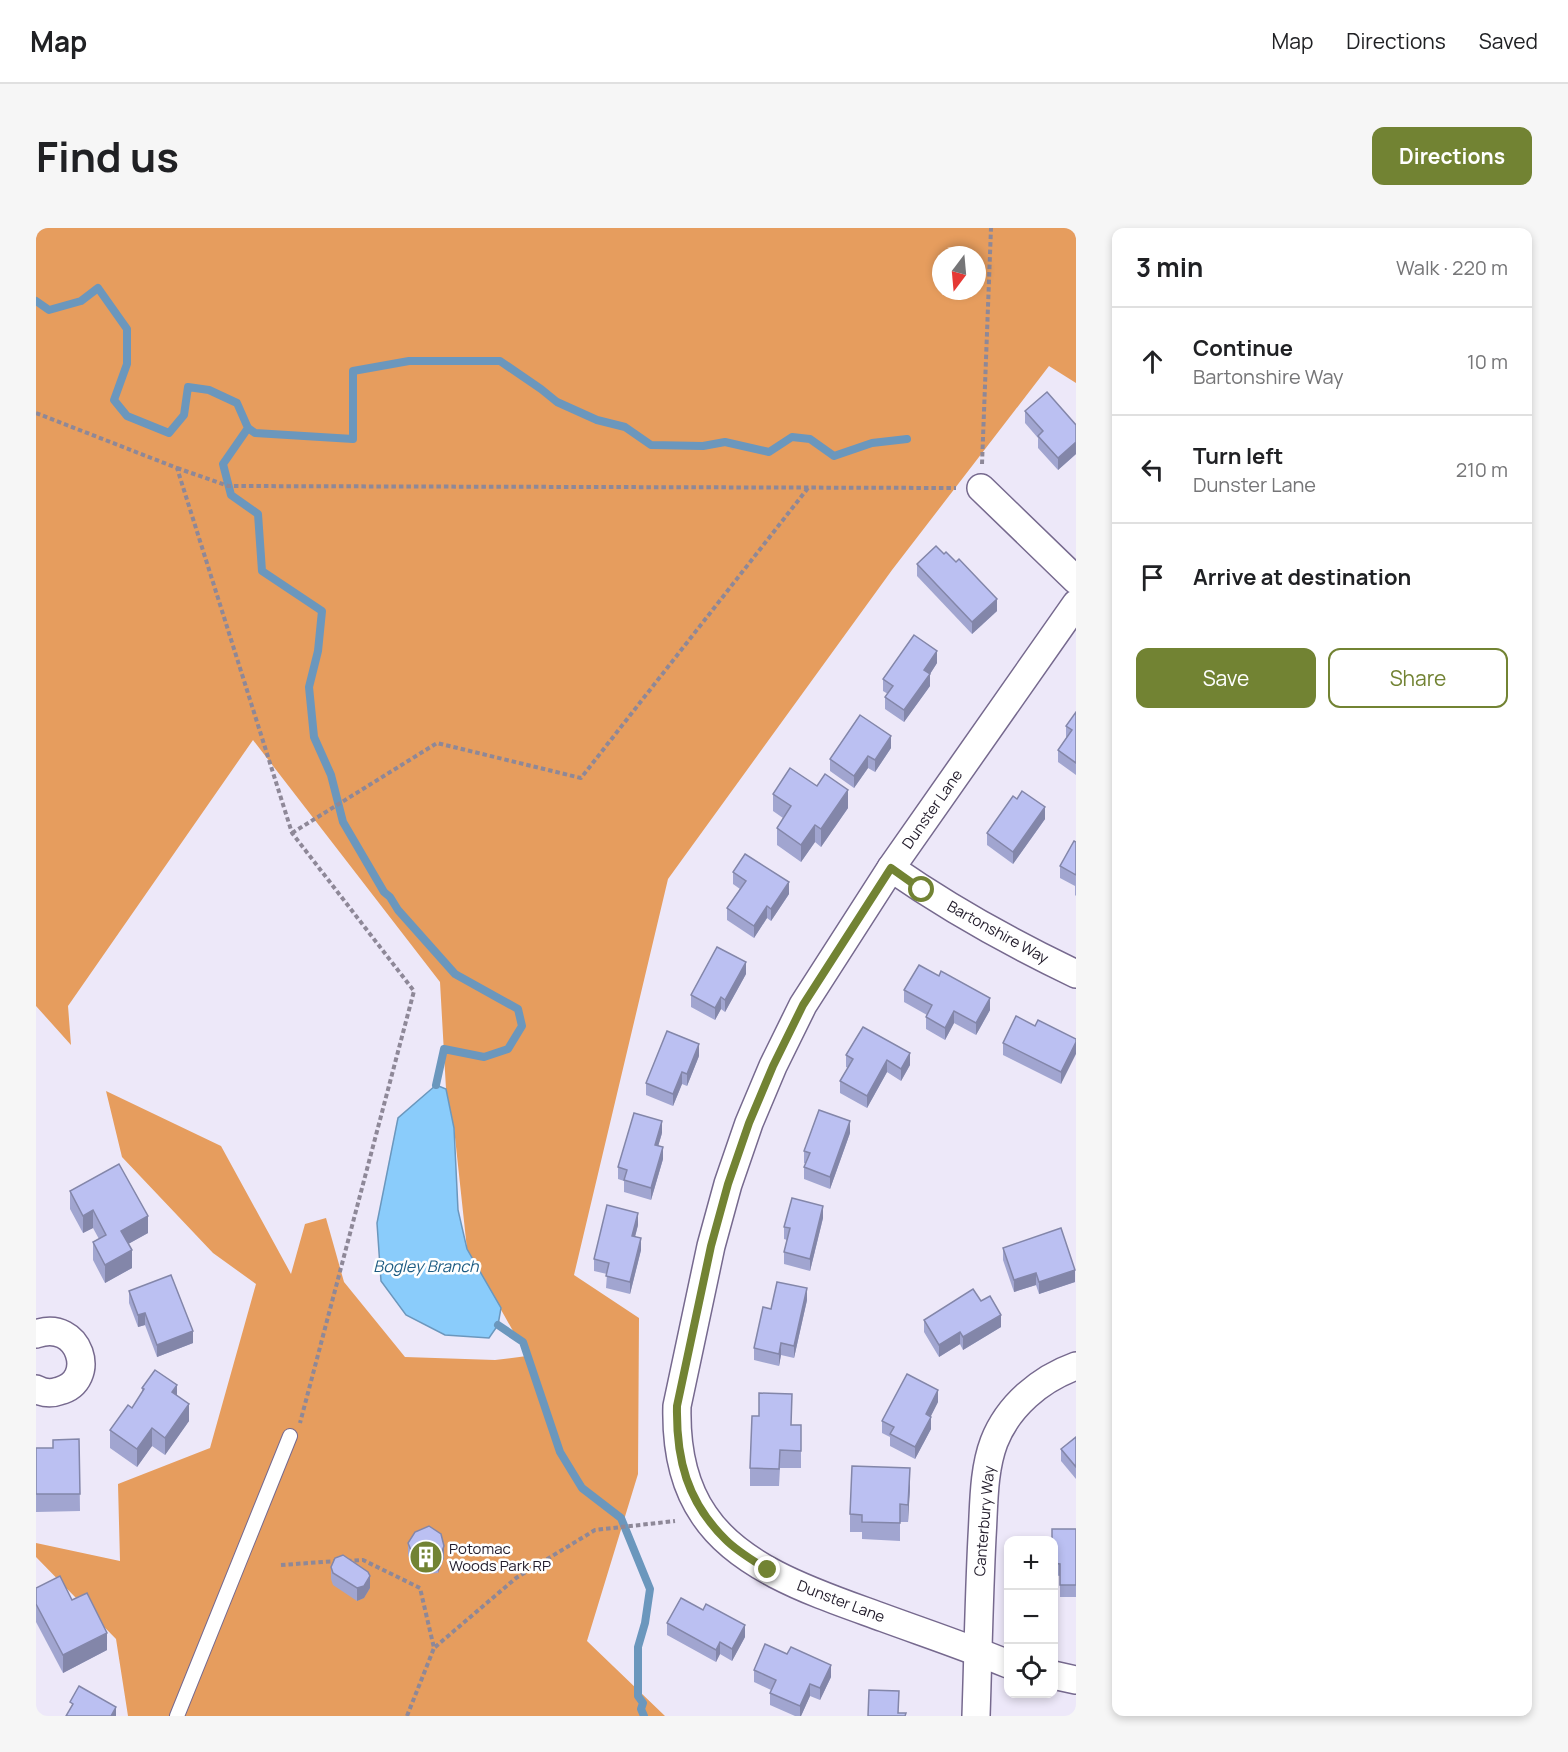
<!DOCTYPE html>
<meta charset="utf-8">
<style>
body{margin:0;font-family:Manrope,sans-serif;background:#f6f6f6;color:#202124}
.controls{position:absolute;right:18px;bottom:18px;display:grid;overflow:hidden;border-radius:12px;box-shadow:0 3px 9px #0003}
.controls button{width:54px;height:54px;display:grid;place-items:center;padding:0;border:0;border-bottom:2px solid #e0e0e0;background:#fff;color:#202124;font:30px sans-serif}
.compass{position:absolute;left:896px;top:18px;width:54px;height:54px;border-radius:50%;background:#fff;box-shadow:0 3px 9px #0003;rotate:196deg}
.stop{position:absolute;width:18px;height:18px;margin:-14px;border:4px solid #728333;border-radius:50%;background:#fff}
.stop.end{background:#728333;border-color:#fff;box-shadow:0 2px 6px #0008}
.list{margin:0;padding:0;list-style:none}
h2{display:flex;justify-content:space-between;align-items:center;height:78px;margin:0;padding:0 24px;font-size:26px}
h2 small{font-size:20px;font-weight:400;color:#757577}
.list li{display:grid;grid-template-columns:39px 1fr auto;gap:18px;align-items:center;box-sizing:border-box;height:108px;padding:0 24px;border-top:2px solid #e0e0e0}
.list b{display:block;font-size:22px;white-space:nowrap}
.list p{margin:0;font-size:20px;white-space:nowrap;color:#757577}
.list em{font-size:20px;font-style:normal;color:#757577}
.actions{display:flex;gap:12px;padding:18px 24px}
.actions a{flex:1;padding:14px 0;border:2px solid #728333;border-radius:12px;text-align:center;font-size:21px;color:#728333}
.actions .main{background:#728333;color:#fff}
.icon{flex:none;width:33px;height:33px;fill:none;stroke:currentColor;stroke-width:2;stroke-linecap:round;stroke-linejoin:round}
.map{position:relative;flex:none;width:1040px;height:1488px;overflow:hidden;border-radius:12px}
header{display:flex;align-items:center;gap:36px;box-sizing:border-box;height:84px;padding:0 30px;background:#fff;border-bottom:2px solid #e0e0e0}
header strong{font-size:28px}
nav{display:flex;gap:33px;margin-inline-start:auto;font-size:21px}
.intro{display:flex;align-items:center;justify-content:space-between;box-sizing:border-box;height:144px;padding:0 36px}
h1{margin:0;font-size:42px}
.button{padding:15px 27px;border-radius:12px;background:#728333;color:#fff;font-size:21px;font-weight:700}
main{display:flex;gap:36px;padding:0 36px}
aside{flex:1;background:#fff;border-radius:12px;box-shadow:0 3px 9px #0003}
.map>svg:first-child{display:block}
</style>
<header>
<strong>Map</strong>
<nav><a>Map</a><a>Directions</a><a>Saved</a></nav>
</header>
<div class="intro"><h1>Find us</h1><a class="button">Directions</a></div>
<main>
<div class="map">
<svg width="1040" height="1488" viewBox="0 0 1040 1488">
<rect width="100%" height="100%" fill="#ede8f9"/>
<path fill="#e69d5e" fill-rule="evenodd" d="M0,0h1040v155l-27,-17 -157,204 -224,309 -94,396 65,43 -1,156 -51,167 78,75h-537l-12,-77 -80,-82v-14l84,18 -2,-77 92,-36 46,-164 -43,-31 -91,-96 -16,-66 115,55 70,128 14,-50 21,-6 18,64 61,75 90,3 32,-4 -60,-107 -13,-121 -8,-39 -6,-107 -187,-242 -185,266 3,39 -35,-39zM905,27h36v36h-36z"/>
<path fill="#8accfb" stroke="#6b97bd" stroke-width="1.5" d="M400,857l10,4 8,39 4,82 9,39 34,59 -3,17 -9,13 -44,-3 -39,-20 -25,-34 -4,-58 21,-105z"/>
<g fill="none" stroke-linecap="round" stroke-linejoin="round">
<g stroke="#6b97bd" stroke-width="8">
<path d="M0,73l13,9 32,-9 17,-13 29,41v35l-13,36 13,16 42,17 15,-18 4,-28 21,3 28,13 11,25 -25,36 8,31 27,19 4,57 60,40 -4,40 -9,36 5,50 17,38 12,47 41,70 6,5 8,13 57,64 63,35 4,17 -14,23 -24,8 -40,-8 -8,36"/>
<path d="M212,200l7,5 98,6v-68l56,-10h91l41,28 16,13 40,18 28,7 26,18 52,1 22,-4 44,10 23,-15 18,2 24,17 38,-13 35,-4"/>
<path d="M462,1097l25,17 37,110 22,36 39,30 29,71 -5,34 -7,24v49l5,7 -2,6 3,7"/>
</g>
<g stroke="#76698e" stroke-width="16">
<path id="service" d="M141,1488l113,-280"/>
</g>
<g stroke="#76698e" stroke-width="30">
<g id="minor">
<path d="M945,260l95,92"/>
<path d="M855,640c59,41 120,75 185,106"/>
<path d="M0,1106c44,-16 63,47 23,57 -8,3 -16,2 -23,-2"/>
<path d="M972,1436c-41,-17 -83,-31 -124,-46 -60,-22 -143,-47 -180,-103 -22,-32 -28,-71 -27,-109l34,-160 17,-62 21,-61 24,-57 30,-61 88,-137 185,-264"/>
<path d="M1017,1447l23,5"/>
<path d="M940,1488c2,-60 3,-119 6,-179 2,-31 1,-66 12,-95 14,-36 46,-63 82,-76"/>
</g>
</g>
<g stroke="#8e8898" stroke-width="4" stroke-dasharray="4.5 3" stroke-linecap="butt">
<path d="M0,185l141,55 115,365 122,158 -114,432"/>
<path d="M946,236l9,-236"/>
<path d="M141,240l51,18 728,2"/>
<path d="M256,605l145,-90 144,35 227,-290"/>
<path d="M311,1333l16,-1 57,28 14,60 82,-70 79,-48 80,-9"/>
<path d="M245,1337l56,-4"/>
<path d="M371,1488l27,-68"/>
</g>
<use href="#service" stroke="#fff" stroke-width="14"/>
<use href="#minor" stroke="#fff" stroke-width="27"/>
</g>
<g fill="#a1a5d0">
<path d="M989,183l51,14v29l-18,16 -20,-22v-10l-13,-15z"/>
<path d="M908,326l12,8 41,49 -25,23 -55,-58v-12z"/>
<path d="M901,435l-7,11v12l-26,36 -19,-13v-12l3,-3 -5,-3v-12z"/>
<path d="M1040,484v63l-18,-13v-12l8,-12v-12z"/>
<path d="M855,520l-16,24 -7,-4 -14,20 -24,-17v-12z"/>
<path d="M737,566l75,14 -27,39 -6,-5 -14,20 -24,-17v-17l6,-10 -10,-7z"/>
<path d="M981,571l28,20 -32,45 -26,-19v-12z"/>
<path d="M1040,614v54l-1,-1v-9l-15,-8v-12z"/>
<path d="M697,644l56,22 -18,27 -4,-3 -13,20 -27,-18v-12l13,-19 -7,-5z"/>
<path d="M710,746l-21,38 -4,-3 -6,11 -24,-13v-12z"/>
<path d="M868,762l86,20 -14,25 -22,-12 -9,17 -19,-11v-12l1,-2 -23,-13z"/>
<path d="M999,798l41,13 -15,45 -58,-29v-12z"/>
<path d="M827,799l47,38 -9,16 -14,-9 -20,36 -27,-15v-12l8,-13 -2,-1v-12z"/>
<path d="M663,828l-12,30 -5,-2 -9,22 -27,-11v-12z"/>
<path d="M626,905l-4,13 5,13 -12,41 -27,-8v-11l-6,-2v-12z"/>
<path d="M814,905l-20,56 -26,-10v-12l2,-3 -2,-1v-12z"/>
<path d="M34,963l78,42 -20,11 4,24 -27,15 -12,-23v-18l6,-3 -6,-11 -10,5 -13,-24z"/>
<path d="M787,990l-13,53 -26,-7v-12l3,-12 -3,-1v-12z"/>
<path d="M602,997l-3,12 6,13 -11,44 -24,-6 1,-14 -13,-3v-12z"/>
<path d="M967,1020l72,34 -36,12 -3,-9 -22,7 -11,-32z"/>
<path d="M93,1063l64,52 -36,14 -12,-32 -7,2 -9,-24z"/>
<path d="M771,1072l-13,58 -13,-3 -2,11 -25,-6v-12l17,-39z"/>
<path d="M945,1073l20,26 -38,23 -3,-6 -21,13 -15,-25v-12z"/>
<path d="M106,1160l35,8 12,25 -24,34 -13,-9 -15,21 -27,-19v-18l22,-22 10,-15z"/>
<path d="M902,1174l-8,15 1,12 -16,30 -25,-13v-9l-8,-4v-12z"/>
<path d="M756,1197l9,18v25h-21l-1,18h-29v-18z"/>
<path d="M1040,1209v42l-15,-18v-12z"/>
<path d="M43,1211l1,72 -44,1v-64h17z"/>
<path d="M874,1258l-2,36h-8v19l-38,-2v-7h-12v-18z"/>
<path d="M1040,1301v68h-16v-21l-7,-1v-35z"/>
<path d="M372,1315l36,15 -6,15 -13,1 -12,-7 -5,-12z"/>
<path d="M295,1339l39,21 -6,10 -7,3 -24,-16 -2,-6z"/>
<path d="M0,1360l71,62 -44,23 -27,-51z"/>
<path d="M631,1395l78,14 -13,24 -12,-7 -4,8 -49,-27z"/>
<path d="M718,1442l77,7 -11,23 -10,-4 -9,20h-6l-25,-11v-12l1,-3 -17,-8z"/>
</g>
<g fill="#8386a9">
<path d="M1040,214v12l-18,16v-12z"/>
<path d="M961,371v12l-25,23v-12z"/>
<path d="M901,423v12l-7,11v12l-26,36v-12l20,-40z"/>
<path d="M855,508v12l-16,24v-12z"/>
<path d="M832,528v12l-14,20v-12z"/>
<path d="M812,562v18l-27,39v-18z"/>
<path d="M1009,579v12l-32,45v-12z"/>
<path d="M779,597v17l-14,20v-17z"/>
<path d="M753,654v12l-18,27v-12z"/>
<path d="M731,678v12l-13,20v-12z"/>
<path d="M710,734v12l-21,38v-12z"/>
<path d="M685,769v12l-6,11v-12z"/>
<path d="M954,770v12l-14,25v-12z"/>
<path d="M918,783v12l-9,17v-12z"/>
<path d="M1040,814v12l-15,30v-12z"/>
<path d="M663,816v12l-12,30v-12z"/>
<path d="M874,825v12l-9,16v-12z"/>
<path d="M851,832v12l-20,36v-12z"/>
<path d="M646,844v12l-9,22v-12z"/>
<path d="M626,893v12l-7,24v-12z"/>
<path d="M814,893v12l-20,56v-12z"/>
<path d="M627,919v12l-12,41v-12z"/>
<path d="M787,978v12l-13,53v-12z"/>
<path d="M57,982v18l-10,5v-17z"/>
<path d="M602,985v12l-6,23v-12z"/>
<path d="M112,988v17l-27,15v-17z"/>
<path d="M605,1010v12l-11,44v-12z"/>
<path d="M96,1022v18l-27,15v-18z"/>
<path d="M1039,1042v12l-36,12v-12z"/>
<path d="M1000,1045v12l-22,7v-12z"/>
<path d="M771,1060v12l-13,58v-12z"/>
<path d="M109,1085v12l-7,2v-12z"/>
<path d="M965,1087v12l-38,23v-13z"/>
<path d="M157,1103v12l-36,14v-12z"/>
<path d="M924,1104v12l-21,13v-12z"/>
<path d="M745,1115v12l-2,11v-12z"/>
<path d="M141,1157v17l-5,-10z"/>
<path d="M902,1162v12l-12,24v-12z"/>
<path d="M153,1176v17l-24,34v-17z"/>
<path d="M895,1189v12l-16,30v-12z"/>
<path d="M116,1200v18l-15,21v-18z"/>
<path d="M874,1240v18l-2,36v-17z"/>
<path d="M408,1318v12l-6,15v-12z"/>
<path d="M334,1348v12l-6,10 -7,3v-13z"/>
<path d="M709,1397v12l-13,24v-12z"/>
<path d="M71,1405v17l-44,23v-18z"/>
<path d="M684,1414v12l-4,8v-12z"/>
<path d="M795,1437v12l-11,23v-12z"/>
<path d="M774,1456v12l-9,20h-1v-10z"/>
<path d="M80,1479v9h-5z"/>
</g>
<g fill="#bbc0f2" stroke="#8386a9" stroke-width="1.5">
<path d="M1011,164l29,33v17l-18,16 -20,-22 5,-5 -18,-20z"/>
<path d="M900,318l8,8 2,-2 10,10 3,-3 38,40 -25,23 -55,-58z"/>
<path d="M878,407l23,16 -13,19 6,4 -26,36 -19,-13 8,-11 -10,-7z"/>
<path d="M1040,484v51l-18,-13 14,-20 -6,-4z"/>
<path d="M824,487l31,21 -16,24 -7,-4 -14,20 -24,-17z"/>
<path d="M754,540l27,18 8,-12 23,16 -27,39 -6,-4 -14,20 -24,-17 14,-22 -18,-12z"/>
<path d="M986,563l23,16 -32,45 -26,-19 26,-37 4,3z"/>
<path d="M1038,613l2,1v33l-16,-9z"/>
<path d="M709,626l44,28 -18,27 -4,-3 -13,20 -27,-18 19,-27 -13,-9z"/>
<path d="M681,719l29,15 -21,38 -4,-3 -6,11 -24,-13z"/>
<path d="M883,737l20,11 2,-5 49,27 -14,25 -22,-12 -9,17 -19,-11 6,-12 -28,-15z"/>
<path d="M980,788l19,10 3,-6 38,19v3l-15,30 -58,-29z"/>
<path d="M827,799l47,26 -9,16 -14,-9 -20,36 -27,-15 13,-22 -7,-4z"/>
<path d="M631,803l32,13 -12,30 -5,-2 -9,22 -27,-11z"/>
<path d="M783,882l31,11 -20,56 -26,-10 6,-14 -6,-2z"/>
<path d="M598,885l28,8 -7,24 8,2 -12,41 -27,-8 3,-10 -9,-3z"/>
<path d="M83,936l29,52 -27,15 11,19 -27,15 -12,-23 13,-7 -13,-25 -10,6 -13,-25z"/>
<path d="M756,970l31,8 -13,53 -26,-7 6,-24 -6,-1z"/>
<path d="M571,977l31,8 -6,23 9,2 -11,44 -24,-6 3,-13 -15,-4z"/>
<path d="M1025,1000l14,42 -36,12 -3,-9 -22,7 -11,-32z"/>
<path d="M135,1047l22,56 -36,14 -12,-32 -7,2 -9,-24z"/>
<path d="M741,1054l30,6 -13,58 -13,-3 -2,11 -25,-6 9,-41 8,2z"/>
<path d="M937,1061l8,12 9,-5 11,19 -38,22 -3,-5 -21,13 -15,-25z"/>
<path d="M119,1142l22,15 -5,7 17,12 -24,34 -13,-10 -15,21 -27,-19 18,-25 4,3 12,-19 -2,-1z"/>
<path d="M871,1146l31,16 -12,24 5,3 -16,30 -25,-13 4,-7 -12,-6z"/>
<path d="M723,1165l33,1 -1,31h10v26l-21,-1 -1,19 -29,-1 2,-52h7z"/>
<path d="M1040,1209v30l-15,-18z"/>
<path d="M43,1211l1,55h-44v-46h17v-8z"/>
<path d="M816,1238l58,2 -2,37 -8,-1v19l-38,-1v-7l-12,-1z"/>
<path d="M393,1298l12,8 3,12 -6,15 -13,1 -12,-7 -5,-12 7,-11z"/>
<path d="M1016,1301h24v56h-16v-21l-7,-1v-23h-1z"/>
<path d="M307,1327l25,17 2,4 -6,10 -7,2 -24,-15 -2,-6 4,-9z"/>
<path d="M24,1348l12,24 15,-7 20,40 -44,22 -27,-51v-16z"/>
<path d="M645,1370l22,12 3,-6 39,21 -13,24 -12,-7 -4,8 -49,-27z"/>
<path d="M729,1416l22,10 4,-7 40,18 -11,23 -10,-4 -10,22 -30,-13 6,-13 -22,-10z"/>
<path d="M43,1458l37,21 -5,9h-45l7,-12 -3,-2z"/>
<path d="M833,1462l30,1 -1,22h8l-1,3h-37z"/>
</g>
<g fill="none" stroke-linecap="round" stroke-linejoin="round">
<path stroke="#728333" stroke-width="8" d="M732,1342c-14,-9 -30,-18 -42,-30 -39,-38 -50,-81 -49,-134l34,-160 17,-62 21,-61 24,-57 30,-61 88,-137 31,22"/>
</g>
<defs>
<g id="building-disc" transform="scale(1.725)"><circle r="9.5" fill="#728333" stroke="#fff"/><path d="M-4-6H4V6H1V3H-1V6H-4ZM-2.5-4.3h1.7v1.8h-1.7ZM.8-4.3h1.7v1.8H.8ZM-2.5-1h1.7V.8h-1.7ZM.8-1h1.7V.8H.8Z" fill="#fff"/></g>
</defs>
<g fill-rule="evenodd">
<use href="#building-disc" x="390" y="1329"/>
</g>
<g text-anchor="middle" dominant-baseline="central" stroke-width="5" stroke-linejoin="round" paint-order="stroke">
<g font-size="15" fill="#221c2b" stroke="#fff">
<text transform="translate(896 581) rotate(-55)">Dunster Lane</text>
<text transform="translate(962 704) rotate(29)">Bartonshire Way</text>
<text transform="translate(948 1293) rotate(-85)">Canterbury Way</text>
<text transform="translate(805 1373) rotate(21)">Dunster Lane</text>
</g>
<g font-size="15" fill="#221c2b" stroke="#fff" text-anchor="start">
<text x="413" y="1320">Potomac<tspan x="413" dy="17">Woods Park RP</tspan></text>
</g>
<g font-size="16" font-style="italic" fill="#1c5b82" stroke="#fff">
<text x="390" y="1038">Bogley Branch</text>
</g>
</g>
</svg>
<div class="controls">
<button>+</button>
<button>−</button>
<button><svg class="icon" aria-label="locate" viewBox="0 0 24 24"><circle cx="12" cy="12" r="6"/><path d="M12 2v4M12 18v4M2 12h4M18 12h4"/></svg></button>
</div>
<svg class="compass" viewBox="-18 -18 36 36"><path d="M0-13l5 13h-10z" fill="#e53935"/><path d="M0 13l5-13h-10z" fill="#757577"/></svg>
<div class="stop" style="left:886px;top:662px"></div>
<div class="stop end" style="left:732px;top:1342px"></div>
</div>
<aside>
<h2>3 min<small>Walk · 220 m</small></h2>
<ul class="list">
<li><svg class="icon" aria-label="ahead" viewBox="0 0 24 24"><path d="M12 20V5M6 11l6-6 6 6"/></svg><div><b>Continue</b><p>Bartonshire Way</p></div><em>10 m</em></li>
<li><svg class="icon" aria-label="left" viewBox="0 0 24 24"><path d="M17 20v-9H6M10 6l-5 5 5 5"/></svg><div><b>Turn left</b><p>Dunster Lane</p></div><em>210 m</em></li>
<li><svg class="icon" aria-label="arrive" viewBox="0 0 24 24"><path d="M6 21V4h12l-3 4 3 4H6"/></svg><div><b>Arrive at destination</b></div></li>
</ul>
<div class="actions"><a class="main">Save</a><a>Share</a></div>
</aside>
</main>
